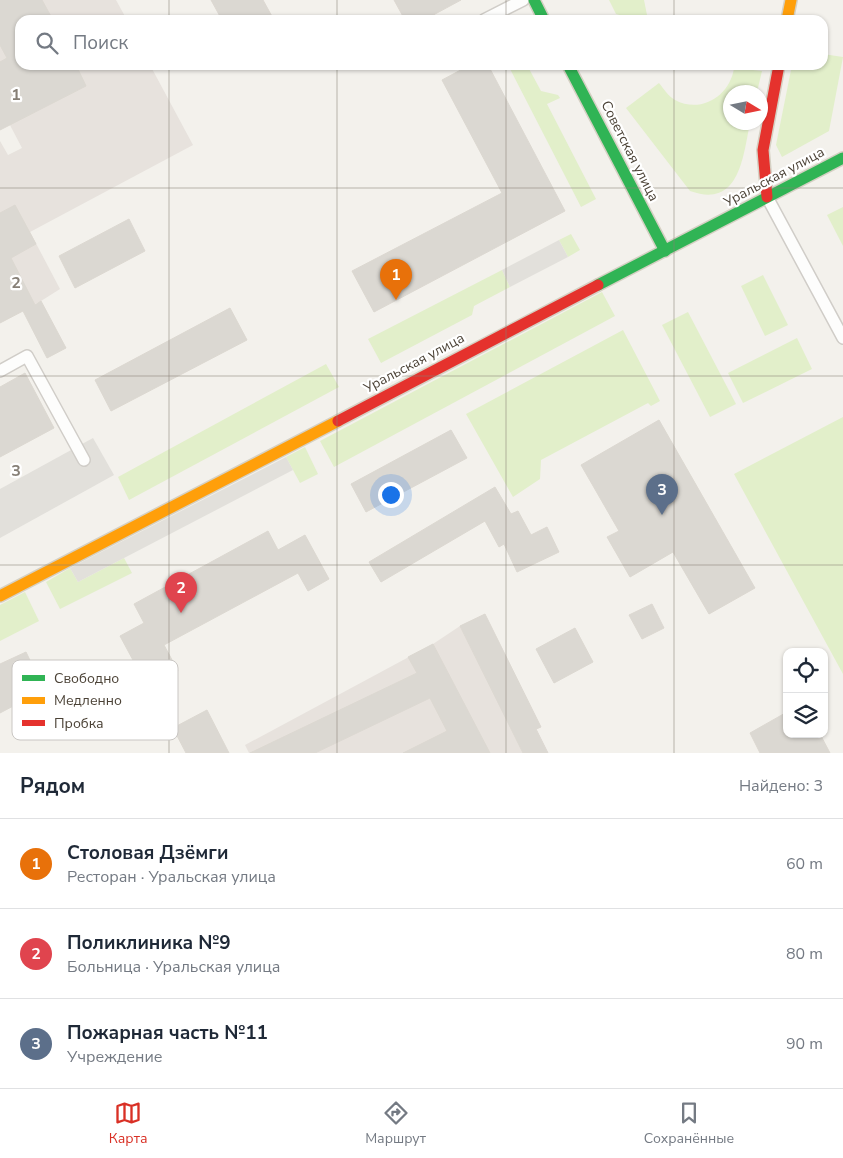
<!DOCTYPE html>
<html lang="ru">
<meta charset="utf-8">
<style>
body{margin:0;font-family:"Nunito Sans",sans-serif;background:#f6f6f7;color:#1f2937}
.controls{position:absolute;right:15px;bottom:15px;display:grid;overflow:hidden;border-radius:10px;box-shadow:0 1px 4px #0004}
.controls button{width:45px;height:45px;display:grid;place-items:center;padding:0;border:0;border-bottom:1px solid #e0e1e3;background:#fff;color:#1f2937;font:25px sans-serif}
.compass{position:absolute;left:723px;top:85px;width:45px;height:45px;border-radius:50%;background:#fff;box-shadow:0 1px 4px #0004;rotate:100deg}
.you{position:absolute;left:390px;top:494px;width:18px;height:18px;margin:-12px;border:4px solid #fff;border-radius:50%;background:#1a73e8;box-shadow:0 0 0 8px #1a73e833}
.badge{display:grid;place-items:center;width:32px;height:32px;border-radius:50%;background:#d93025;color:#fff;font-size:16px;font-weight:700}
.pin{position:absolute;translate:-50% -41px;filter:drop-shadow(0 1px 2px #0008)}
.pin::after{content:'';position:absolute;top:26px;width:18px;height:15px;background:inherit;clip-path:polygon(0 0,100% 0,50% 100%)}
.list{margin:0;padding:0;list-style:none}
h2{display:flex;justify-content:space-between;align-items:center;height:65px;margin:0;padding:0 20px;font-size:21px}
h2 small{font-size:16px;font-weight:400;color:#747a83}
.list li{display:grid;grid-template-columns:32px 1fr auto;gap:15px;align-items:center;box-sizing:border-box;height:90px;padding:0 20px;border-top:1px solid #e0e1e3}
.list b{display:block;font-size:19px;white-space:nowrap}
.list p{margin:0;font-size:16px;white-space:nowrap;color:#747a83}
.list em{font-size:16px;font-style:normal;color:#747a83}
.icon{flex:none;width:28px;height:28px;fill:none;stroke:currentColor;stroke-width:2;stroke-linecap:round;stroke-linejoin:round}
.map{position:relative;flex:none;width:843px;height:753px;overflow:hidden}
.search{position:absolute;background:#fff;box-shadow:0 1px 4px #0004;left:15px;right:15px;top:15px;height:55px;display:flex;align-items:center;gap:12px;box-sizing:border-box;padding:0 18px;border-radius:15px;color:#747a83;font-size:19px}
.sheet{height:335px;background:#fff}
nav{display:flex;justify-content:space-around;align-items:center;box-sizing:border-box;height:70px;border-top:1px solid #e0e1e3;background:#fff;font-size:14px;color:#747a83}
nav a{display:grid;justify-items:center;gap:2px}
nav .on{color:#d93025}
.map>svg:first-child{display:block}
</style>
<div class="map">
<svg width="843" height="753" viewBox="0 0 843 753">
<rect width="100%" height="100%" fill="#f3f1ec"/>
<g fill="#e7e2dd">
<path d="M0,0h116l11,20h-107v45h130l43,80 -163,87 30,57 -19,12 -41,22v-182l8,14 14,-7 -22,-42z"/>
<path d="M485,614l56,113 -5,2 12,24h-299l-4,-8 188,-101 27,-18z"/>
</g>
<g fill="#e2efca">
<path d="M609,0h35l4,20h-12l-20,-6z"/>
<path d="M823,54l20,3 -14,74 -47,26 -6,-12 16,-80h31z"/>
<path d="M508,65h19l14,26 17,4 2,3 -13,6 49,95 -15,8z"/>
<path d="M734,68l28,3 -5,21h-27v30l20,1c-7,33 -10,86 -60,68l-64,-83 33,-25c5,6 9,13 16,17 26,14 55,-4 59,-32z"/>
<path d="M843,207v39l-16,-31z"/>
<path d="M571,234l9,16 -12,7 -9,-17z"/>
<path d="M502,270l8,17 -36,19 -2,9 -91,48 -13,-24z"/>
<path d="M763,275l25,50 -23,11 -24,-50z"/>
<path d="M602,292l13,24 -281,151 -14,-26z"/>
<path d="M688,312l48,92 -26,13 -48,-92z"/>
<path d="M623,330l37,71 -9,5 -3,-3 -107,57 -1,19 -27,18 -47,-83z"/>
<path d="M797,338l15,31 -69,34 -15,-30z"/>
<path d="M326,364l13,23 -210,113 -11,-23z"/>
<path d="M843,417v257l-109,-200z"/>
<path d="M305,447l13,27 -18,9 -14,-26z"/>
<path d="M124,558l8,15 -72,36 -14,-27 24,-14 8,14z"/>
<path d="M25,592l14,29 -39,20v-36z"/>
</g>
<g fill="#e2e0db">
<path d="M559,240l9,17 -58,30 -8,-17z"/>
<path d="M93,438l21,37 -114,63v-49z"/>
<path d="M286,457l7,13 -215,112 -8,-14z"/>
</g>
<g fill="#dbd8d2" stroke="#dcd8d1">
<path d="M0,0h42l11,20h-33v45h56l10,21 -86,44v-68l7,-4 -7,-13z"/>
<path d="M211,0h52l11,20h-52z"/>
<path d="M394,0h67l-37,20h-19z"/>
<path d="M470,65h18l77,146 -191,101 -22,-41 150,-78 -60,-113z"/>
<path d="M15,205l21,39 -25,14 24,47 6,-4 25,47 -19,10 -24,-47 -23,12v-110z"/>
<path d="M129,219l16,32 -70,37 -16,-32z"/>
<path d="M230,308l17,32 -136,71 -16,-31z"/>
<path d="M25,373l29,55 -54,29v-70z"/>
<path d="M659,420l96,168 -46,26 -36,-62 -43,25 -23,-40 12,-6 -38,-66z"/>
<path d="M451,430l16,28 -101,54 -15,-28z"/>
<path d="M495,487l16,27 7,-3 13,24 16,-8 12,25 -42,20 -13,-28 -5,3 -14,-26 -104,61 -12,-20z"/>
<path d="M268,531l10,19 27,-15 24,44 -21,12 -10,-18 -134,72 14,26 -30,17 -28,-52 24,-13 -10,-19z"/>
<path d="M652,604l12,24 -22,11 -13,-24z"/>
<path d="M485,614l56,113 -5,2 12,24h-25l-63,-127z"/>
<path d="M575,628l18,34 -39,21 -18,-34z"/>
<path d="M433,644l57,109h-87l44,-22 -17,-33 -115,55h-65l167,-80 -9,-16z"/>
<path d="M26,652l23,48 -28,14 -4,-10 -17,9v-49z"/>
<path d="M207,710l22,43h-43l-13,-25z"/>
<path d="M787,712v22h33l10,19h-70l-10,-20z"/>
</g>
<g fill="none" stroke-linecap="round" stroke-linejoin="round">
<g stroke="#d0cdc8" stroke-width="14">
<g id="lane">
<path d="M484,20l39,-20"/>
<path d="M767,197l76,141"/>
<path d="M0,371l27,-15 57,104"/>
</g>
</g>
<g stroke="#d5d0c3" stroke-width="14">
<g id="fast">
<path d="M534,0l10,20"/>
<path d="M568,65l97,186"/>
<path d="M598,285l245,-127"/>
</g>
</g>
<g stroke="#d5d0c3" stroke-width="14">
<g id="slow">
<path d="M787,20l4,-20"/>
<path d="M0,596l338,-175"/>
</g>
</g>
<g stroke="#d5d0c3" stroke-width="14">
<g id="jam">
<path d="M767,197l-4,-47 16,-85"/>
<path d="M338,421l260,-136"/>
</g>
</g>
<use href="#lane" stroke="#fdfdfc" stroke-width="11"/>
<use href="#fast" stroke="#30b455" stroke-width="11"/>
<use href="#slow" stroke="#ff9f0a" stroke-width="11"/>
<use href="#jam" stroke="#e5322d" stroke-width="11"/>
</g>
<path fill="none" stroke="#867f76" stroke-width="1" stroke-opacity="0.55" d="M169,0v20M337,0v20M506,0v20M674,0v20M169,65v688M337,65v688M506,65v688M674,65v688M0,188h843M0,376h843M0,565h843"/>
<g text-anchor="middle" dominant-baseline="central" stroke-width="4.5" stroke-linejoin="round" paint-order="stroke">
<g font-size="14" fill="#4b4236" stroke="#fff">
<text transform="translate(630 151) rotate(63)">Советская улица</text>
<text transform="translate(774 177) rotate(-28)">Уральская улица</text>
<text transform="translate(414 363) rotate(-28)">Уральская улица</text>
</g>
</g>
<rect x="12" y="660" width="166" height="80" rx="8" fill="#fff" stroke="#c9c6c3" stroke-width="1"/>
<rect x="22" y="675" width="23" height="6" fill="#30b455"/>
<rect x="22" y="697" width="23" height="7" fill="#ff9f0a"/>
<rect x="22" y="720" width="23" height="6" fill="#e5322d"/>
<g font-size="14" fill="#4b4236">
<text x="54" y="683">Свободно</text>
<text x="54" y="705">Медленно</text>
<text x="54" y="728">Пробка</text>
</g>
<g font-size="16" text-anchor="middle" font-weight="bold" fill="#867f76" stroke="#fff" stroke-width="4.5" stroke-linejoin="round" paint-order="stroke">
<text x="16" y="100">1</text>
<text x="16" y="288">2</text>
<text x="16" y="476">3</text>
</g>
</svg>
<div class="controls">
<button><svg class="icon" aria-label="locate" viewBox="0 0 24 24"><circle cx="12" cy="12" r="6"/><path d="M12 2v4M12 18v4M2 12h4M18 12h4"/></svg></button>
<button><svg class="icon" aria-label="layers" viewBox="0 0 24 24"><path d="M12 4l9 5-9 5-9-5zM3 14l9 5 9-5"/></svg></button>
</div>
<svg class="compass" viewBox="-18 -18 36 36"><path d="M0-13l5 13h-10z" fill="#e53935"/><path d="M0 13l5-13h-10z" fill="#747a83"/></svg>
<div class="you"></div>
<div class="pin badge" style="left:396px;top:300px;background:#e8710a">1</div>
<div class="pin badge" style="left:181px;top:613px;background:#e0444e">2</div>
<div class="pin badge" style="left:662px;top:515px;background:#5c6f8a">3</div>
<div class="search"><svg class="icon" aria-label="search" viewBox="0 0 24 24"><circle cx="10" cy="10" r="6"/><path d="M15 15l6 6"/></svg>Поиск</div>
</div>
<section class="sheet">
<h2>Рядом<small>Найдено: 3</small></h2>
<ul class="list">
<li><span class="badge" style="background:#e8710a">1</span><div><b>Столовая Дзёмги</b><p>Ресторан · Уральская улица</p></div><em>60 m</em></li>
<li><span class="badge" style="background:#e0444e">2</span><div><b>Поликлиника №9</b><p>Больница · Уральская улица</p></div><em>80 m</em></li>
<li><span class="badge" style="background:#5c6f8a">3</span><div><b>Пожарная часть №11</b><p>Учреждение</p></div><em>90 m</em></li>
</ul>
</section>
<nav>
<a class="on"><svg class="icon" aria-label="map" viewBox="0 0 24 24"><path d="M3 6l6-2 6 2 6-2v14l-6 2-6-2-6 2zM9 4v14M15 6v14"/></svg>Карта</a>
<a><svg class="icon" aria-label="directions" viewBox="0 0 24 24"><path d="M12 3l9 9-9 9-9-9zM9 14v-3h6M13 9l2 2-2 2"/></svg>Маршрут</a>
<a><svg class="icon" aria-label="saved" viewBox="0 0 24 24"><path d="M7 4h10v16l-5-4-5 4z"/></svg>Сохранённые</a>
</nav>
